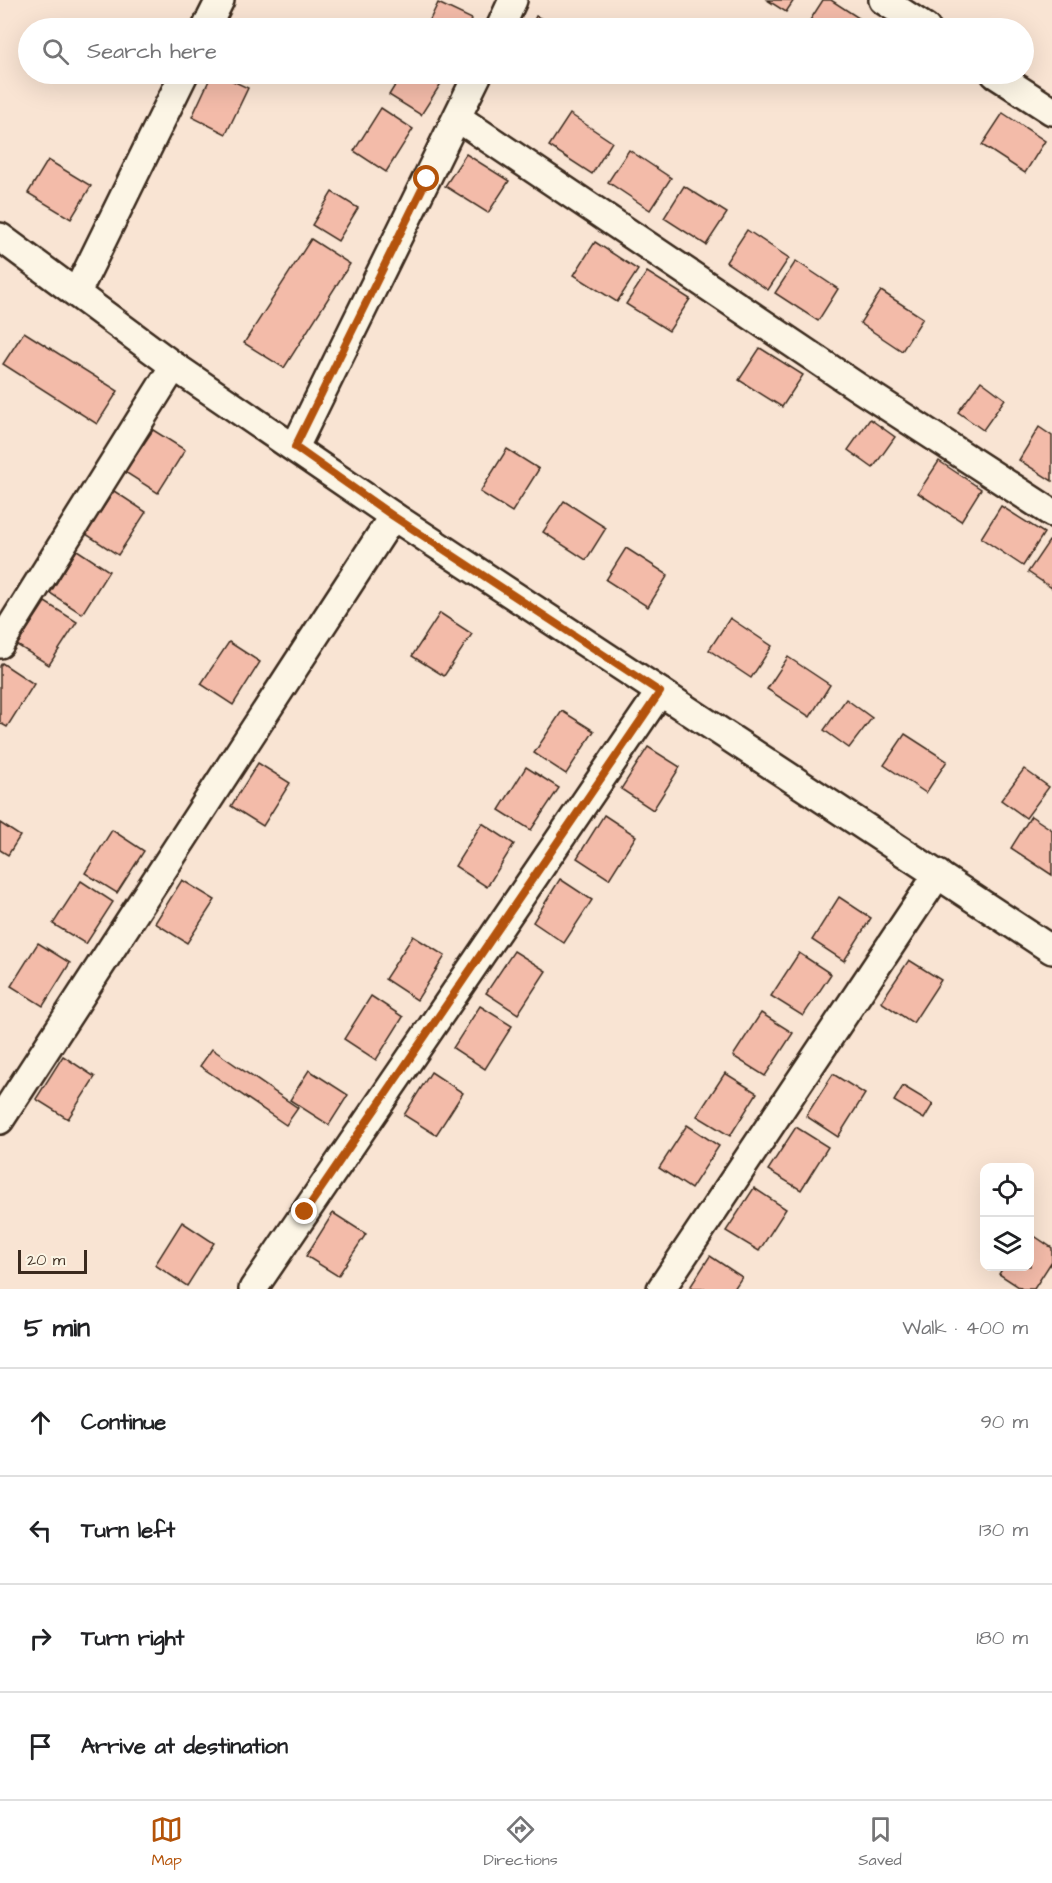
<!DOCTYPE html>
<meta charset="utf-8">
<style>
body{margin:0;font-family:"Architects Daughter",sans-serif;background:#f2f2f2;color:#202124}
.controls{position:absolute;right:18px;bottom:18px;display:grid;overflow:hidden;border-radius:12px;box-shadow:0 6px 24px #0002}
.controls button{width:54px;height:54px;display:grid;place-items:center;padding:0;border:0;border-bottom:2px solid #e0e0e0;background:#fff;color:#202124;font:30px sans-serif}
.scale{position:absolute;left:18px;bottom:15px;width:69px;box-sizing:border-box;padding-left:6px;border:3px solid #3b2a1e;border-top:0;font-size:16px;line-height:21px;white-space:nowrap;color:#3b2a1e;-webkit-text-stroke:4px #fcf5e5;paint-order:stroke}
.stop{position:absolute;width:18px;height:18px;margin:-14px;border:4px solid #b45309;border-radius:50%;background:#fff}
.stop.end{background:#b45309;border-color:#fff;box-shadow:0 2px 6px #0008}
.list{margin:0;padding:0;list-style:none}
h2{display:flex;justify-content:space-between;align-items:center;height:78px;margin:0;padding:0 24px;font-size:26px}
h2 small{font-size:20px;font-weight:400;color:#757577}
.list li{display:grid;grid-template-columns:39px 1fr auto;gap:18px;align-items:center;box-sizing:border-box;height:108px;padding:0 24px;border-top:2px solid #e0e0e0}
.list b{display:block;font-size:22px;white-space:nowrap}
.list em{font-size:20px;font-style:normal;color:#757577}
.icon{flex:none;width:33px;height:33px;fill:none;stroke:currentColor;stroke-width:2;stroke-linecap:round;stroke-linejoin:round}
.map{position:relative;flex:none;width:1052px;height:1289px;overflow:hidden}
.search{position:absolute;background:#fff;box-shadow:0 6px 24px #0002;left:18px;right:18px;top:18px;height:66px;display:flex;align-items:center;gap:15px;box-sizing:border-box;padding:0 21px;border-radius:33px;color:#757577;font-size:22px}
.sheet{height:510px;background:#fff}
nav{display:flex;justify-content:space-around;align-items:center;box-sizing:border-box;height:84px;border-top:2px solid #e0e0e0;background:#fff;font-size:16px;color:#757577}
nav a{display:grid;justify-items:center;gap:3px}
nav .on{color:#b45309}
.map>svg:first-child{display:block}
</style>
<div class="map">
<svg width="1052" height="1289" viewBox="0 0 1052 1289">
<rect width="100%" height="100%" fill="#f9e4d3"/>
<filter id="ink" filterUnits="userSpaceOnUse"><feTurbulence type="fractalNoise" baseFrequency=".0167" numOctaves="2"/><feDisplacementMap in="SourceGraphic" scale="12" xChannelSelector="R" yChannelSelector="G"/><feConvolveMatrix kernelMatrix="1 2 1 2 8 2 1 2 1" color-interpolation-filters="sRGB"/></filter>
<g filter="url(#ink)">
<g fill="#f3bba9" stroke="#3b2a1e" stroke-width="1.5">
<path d="M767,0h27l-8,12z"/>
<path d="M823,0h8l37,24 -3,4h-60z"/>
<path d="M438,3l34,16 -4,9h-42z"/>
<path d="M536,16l24,12h-30z"/>
<path d="M212,74h6l30,14 -22,46 -34,-17z"/>
<path d="M402,74h45l-26,41 -32,-20z"/>
<path d="M381,108l32,21 -27,43 -32,-21z"/>
<path d="M1003,113l42,28 -20,32 -43,-28z"/>
<path d="M570,114l42,28 -20,32 -43,-28z"/>
<path d="M629,150l42,28 -21,32 -42,-28z"/>
<path d="M466,154l43,27 -21,32 -43,-27z"/>
<path d="M48,160l43,26 -20,33 -43,-26z"/>
<path d="M684,186l43,27 -21,32 -42,-27z"/>
<path d="M332,192l26,16 -20,33 -26,-16z"/>
<path d="M747,230l42,28 -21,32 -42,-28z"/>
<path d="M311,239l39,25 -66,104 -40,-25z"/>
<path d="M595,242l43,28 -21,32 -43,-27z"/>
<path d="M796,261l42,28 -20,32 -43,-28z"/>
<path d="M647,272l43,27 -21,32 -43,-27z"/>
<path d="M881,291l42,27 -21,33 -42,-28z"/>
<path d="M24,332l94,59 -21,33 -94,-60z"/>
<path d="M760,348l43,27 -21,32 -43,-27z"/>
<path d="M981,381l24,18 -22,31 -25,-18z"/>
<path d="M870,419l25,18 -22,31 -25,-18z"/>
<path d="M1039,427l13,9v45l-33,-21z"/>
<path d="M153,430l32,20 -27,43 -33,-21z"/>
<path d="M507,449l32,20 -27,43 -32,-20z"/>
<path d="M939,461l42,28 -20,32 -43,-28z"/>
<path d="M114,491l32,21 -28,43 -32,-21z"/>
<path d="M564,501l42,27 -20,32 -43,-28z"/>
<path d="M1001,506l43,27 -21,33 -42,-28z"/>
<path d="M1049,541l3,2v45l-24,-16z"/>
<path d="M626,548l42,27 -20,32 -42,-27z"/>
<path d="M77,550l32,21 -27,43 -32,-21z"/>
<path d="M45,602l32,20 -28,43 -32,-20z"/>
<path d="M440,613l32,21 -28,42 -32,-20z"/>
<path d="M730,618l42,28 -21,32 -42,-28z"/>
<path d="M229,642l31,20 -27,43 -32,-21z"/>
<path d="M788,657l42,28 -20,32 -43,-28z"/>
<path d="M2,663l32,21 -27,43 -7,-4v-57z"/>
<path d="M846,699l26,19 -23,30 -25,-18z"/>
<path d="M562,711l32,20 -28,43 -32,-21z"/>
<path d="M905,734l42,27 -21,32 -42,-28z"/>
<path d="M648,747l32,20 -27,43 -32,-21z"/>
<path d="M258,763l32,20 -27,43 -32,-20z"/>
<path d="M526,767l33,21 -28,42 -32,-20z"/>
<path d="M1024,769l25,18 -23,31 -25,-18z"/>
<path d="M604,815l32,21 -27,43 -32,-21z"/>
<path d="M1031,816l21,14v45l-41,-27z"/>
<path d="M0,823l20,13 -12,19 -8,-5z"/>
<path d="M482,823l32,21 -27,43 -32,-21z"/>
<path d="M112,830l32,21 -27,42 -32,-20z"/>
<path d="M560,879l32,21 -28,43 -31,-21z"/>
<path d="M182,880l33,20 -28,43 -32,-20z"/>
<path d="M81,881l32,21 -27,42 -33,-20z"/>
<path d="M839,897l32,21 -27,43 -32,-21z"/>
<path d="M413,936l32,20 -28,44 -32,-21z"/>
<path d="M38,943l32,20 -27,43 -32,-20z"/>
<path d="M514,951l32,20 -28,43 -32,-21z"/>
<path d="M799,953l32,21 -28,42 -32,-20z"/>
<path d="M909,960l32,20 -28,43 -32,-21z"/>
<path d="M371,996l32,21 -27,43 -32,-21z"/>
<path d="M480,1006l32,20 -27,43 -32,-21z"/>
<path d="M761,1013l32,20 -28,43 -32,-20z"/>
<path d="M212,1049l86,59 -12,17 -86,-59z"/>
<path d="M63,1056l32,21 -27,42 -32,-20z"/>
<path d="M309,1070l39,25 -19,30 -39,-25z"/>
<path d="M431,1072l32,21 -27,42 -32,-20z"/>
<path d="M725,1073l32,20 -27,43 -33,-20z"/>
<path d="M833,1074l32,20 -27,43 -32,-21z"/>
<path d="M903,1086l30,18 -9,15 -30,-18z"/>
<path d="M687,1125l32,21 -28,43 -32,-21z"/>
<path d="M796,1127l32,20 -27,43 -33,-20z"/>
<path d="M754,1188l32,21 -27,42 -33,-20z"/>
<path d="M333,1213l33,21 -28,42 -32,-20z"/>
<path d="M182,1222l32,21 -27,43 -32,-21z"/>
<path d="M1030,1233l22,15v13l-18,28h-12l-23,-15 5,-8h26z"/>
<path d="M710,1256l32,21 -8,12h-45z"/>
</g>
<g fill="none" stroke-linecap="round" stroke-linejoin="round">
<g stroke="#3b2a1e" stroke-width="32">
<g id="minor">
<path d="M883,0l43,28"/>
<path d="M206,28l14,-28"/>
<path d="M500,28l13,-28"/>
<path d="M995,74l57,37"/>
<path d="M458,118l398,268 196,127"/>
<path d="M0,237l174,129 219,150 659,434"/>
<path d="M77,292l107,-218"/>
<path d="M295,447l183,-373"/>
<path d="M0,644l174,-278"/>
<path d="M0,1120l393,-604"/>
<path d="M253,1289l407,-597"/>
<path d="M661,1289l277,-415"/>
</g>
</g>
<use href="#minor" stroke="#fcf5e5" stroke-width="27"/>
</g>
</g>
<g fill="none" stroke-linecap="round" stroke-linejoin="round" filter="url(#ink)">
<path stroke="#b45309" stroke-width="8" d="M305,1212l355,-520 -267,-176 -98,-69 132,-268"/>
</g>
</svg>
<div class="controls">
<button><svg class="icon" aria-label="locate" viewBox="0 0 24 24"><circle cx="12" cy="12" r="6"/><path d="M12 2v4M12 18v4M2 12h4M18 12h4"/></svg></button>
<button><svg class="icon" aria-label="layers" viewBox="0 0 24 24"><path d="M12 4l9 5-9 5-9-5zM3 14l9 5 9-5"/></svg></button>
</div>
<div class="scale">20 m</div>
<div class="stop" style="left:427px;top:179px"></div>
<div class="stop end" style="left:305px;top:1212px"></div>
<div class="search"><svg class="icon" aria-label="search" viewBox="0 0 24 24"><circle cx="10" cy="10" r="6"/><path d="M15 15l6 6"/></svg>Search here</div>
</div>
<section class="sheet">
<h2>5 min<small>Walk · 400 m</small></h2>
<ul class="list">
<li><svg class="icon" aria-label="ahead" viewBox="0 0 24 24"><path d="M12 20V5M6 11l6-6 6 6"/></svg><div><b>Continue</b></div><em>90 m</em></li>
<li><svg class="icon" aria-label="left" viewBox="0 0 24 24"><path d="M17 20v-9H6M10 6l-5 5 5 5"/></svg><div><b>Turn left</b></div><em>130 m</em></li>
<li><svg class="icon" aria-label="right" viewBox="0 0 24 24"><path d="M7 20v-9h11M14 6l5 5-5 5"/></svg><div><b>Turn right</b></div><em>180 m</em></li>
<li><svg class="icon" aria-label="arrive" viewBox="0 0 24 24"><path d="M6 21V4h12l-3 4 3 4H6"/></svg><div><b>Arrive at destination</b></div></li>
</ul>
</section>
<nav>
<a class="on"><svg class="icon" aria-label="map" viewBox="0 0 24 24"><path d="M3 6l6-2 6 2 6-2v14l-6 2-6-2-6 2zM9 4v14M15 6v14"/></svg>Map</a>
<a><svg class="icon" aria-label="directions" viewBox="0 0 24 24"><path d="M12 3l9 9-9 9-9-9zM9 14v-3h6M13 9l2 2-2 2"/></svg>Directions</a>
<a><svg class="icon" aria-label="saved" viewBox="0 0 24 24"><path d="M7 4h10v16l-5-4-5 4z"/></svg>Saved</a>
</nav>
